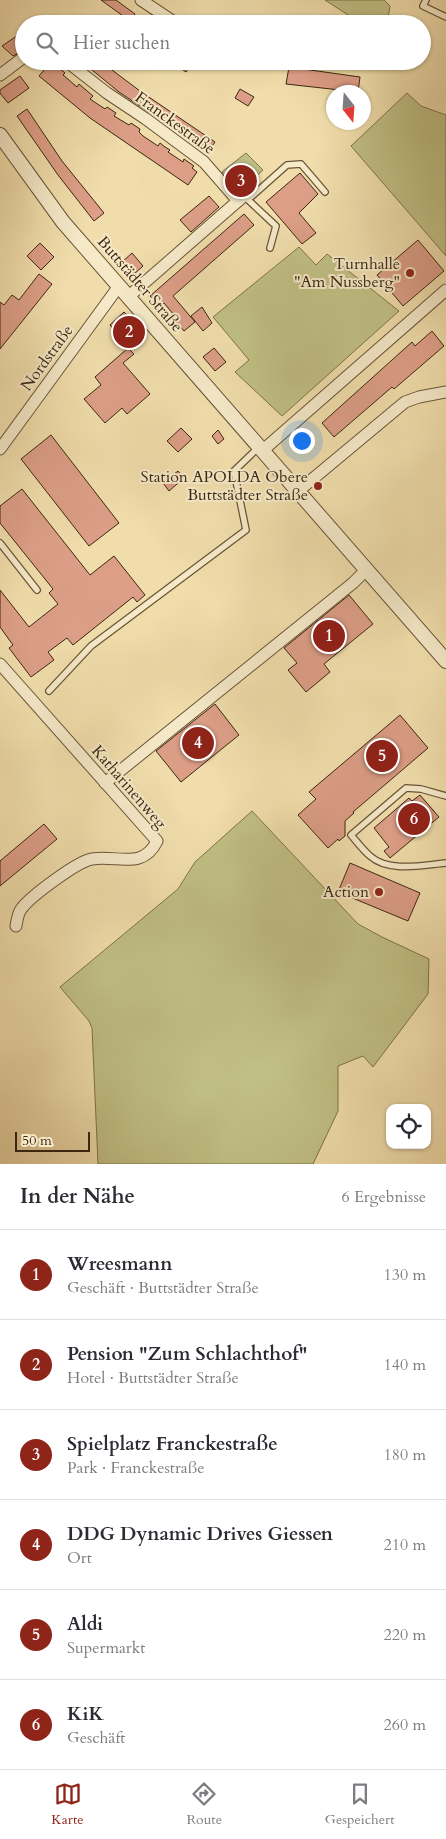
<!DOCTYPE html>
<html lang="de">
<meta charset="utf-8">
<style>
body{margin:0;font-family:Cardo,serif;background:#f2f2f3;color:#2b2b33}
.controls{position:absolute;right:15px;bottom:15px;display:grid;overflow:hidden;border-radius:10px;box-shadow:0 1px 4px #0004}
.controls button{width:45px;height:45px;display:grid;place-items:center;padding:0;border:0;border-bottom:1px solid #e1e1e2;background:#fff;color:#2b2b33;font:25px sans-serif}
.compass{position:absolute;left:326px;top:85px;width:45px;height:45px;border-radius:50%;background:#fff;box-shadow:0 1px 4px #0004;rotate:163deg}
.scale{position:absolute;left:15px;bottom:12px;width:75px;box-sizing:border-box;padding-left:5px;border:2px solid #3d2711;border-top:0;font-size:14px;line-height:18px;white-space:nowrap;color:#3d2711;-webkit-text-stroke:4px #f5e9c8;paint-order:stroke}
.you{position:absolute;left:301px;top:440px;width:18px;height:18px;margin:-12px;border:4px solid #fff;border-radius:50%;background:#1a73e8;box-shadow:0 0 0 8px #1a73e833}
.badge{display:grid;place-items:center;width:32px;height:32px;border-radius:50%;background:#8f2418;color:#fff;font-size:16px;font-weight:700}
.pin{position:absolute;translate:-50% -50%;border:2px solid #fff;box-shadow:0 1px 5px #0006}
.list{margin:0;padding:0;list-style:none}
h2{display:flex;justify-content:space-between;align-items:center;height:65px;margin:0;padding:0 20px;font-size:21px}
h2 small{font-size:16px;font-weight:400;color:#7c7c81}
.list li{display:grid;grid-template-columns:32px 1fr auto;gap:15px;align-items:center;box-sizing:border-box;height:90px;padding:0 20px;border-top:1px solid #e1e1e2}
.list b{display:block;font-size:19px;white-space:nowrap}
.list p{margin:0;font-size:16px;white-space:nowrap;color:#7c7c81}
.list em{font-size:16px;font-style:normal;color:#7c7c81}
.icon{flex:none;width:28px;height:28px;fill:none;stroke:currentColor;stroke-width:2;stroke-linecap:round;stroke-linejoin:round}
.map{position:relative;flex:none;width:446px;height:1164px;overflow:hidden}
.search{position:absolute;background:#fff;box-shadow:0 1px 4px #0004;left:15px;right:15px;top:15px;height:55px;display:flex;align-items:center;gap:12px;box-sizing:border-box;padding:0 18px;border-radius:28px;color:#7c7c81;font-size:19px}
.sheet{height:605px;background:#fff}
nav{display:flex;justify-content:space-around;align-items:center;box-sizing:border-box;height:70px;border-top:1px solid #e1e1e2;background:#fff;font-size:14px;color:#7c7c81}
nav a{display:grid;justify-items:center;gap:2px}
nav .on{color:#8f2418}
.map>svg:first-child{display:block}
</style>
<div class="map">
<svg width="446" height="1164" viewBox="0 0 446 1164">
<rect width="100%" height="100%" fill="#f0ddab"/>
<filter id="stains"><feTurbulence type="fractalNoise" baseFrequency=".004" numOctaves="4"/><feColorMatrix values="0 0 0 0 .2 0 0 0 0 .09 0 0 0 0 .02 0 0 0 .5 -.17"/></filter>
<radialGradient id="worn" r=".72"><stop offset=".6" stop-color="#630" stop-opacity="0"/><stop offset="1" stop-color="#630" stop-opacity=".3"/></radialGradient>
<g fill="#c0bf84" stroke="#7e734a">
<path d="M325,0h59l6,6 -3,18h-25z"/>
<path d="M407,93l14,13 25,9v141l-95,-110z"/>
<path d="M246,153l17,17 -23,21 -18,-19z"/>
<path d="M299,247l17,18 11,-11 72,57 -117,105 -47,-44 14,-12 -36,-43z"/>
<path d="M252,811l106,113 24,13 47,22 -1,35 -55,73 -10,-11 -25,10v45l-25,53h-215l-6,-136 -3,-7 -29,-34 118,-98 17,-27z"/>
</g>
<g fill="#dc9e87" stroke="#3d2711">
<path d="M101,0h15l19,14 -5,7z"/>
<path d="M24,31v19l-11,6 -11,-10z"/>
<path d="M81,61h19l40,30 75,51 -7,10 -89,-60z"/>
<path d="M170,61h23l-7,11z"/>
<path d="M49,64l6,5 2,-3 8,7 -2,2 6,5 8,7 2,-3 14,12 -3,3 15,10 2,-2 9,6 -2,3 15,9 2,-2 9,6 -1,3 4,4 15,10 2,-3 5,4 5,3 -2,2 15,10 1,-3 10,7 -2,2 5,4 -9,13 -98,-67 -51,-42z"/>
<path d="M289,67l71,10 -2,15 -72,-8z"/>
<path d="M20,76l9,12 -21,15 -8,-10v-3z"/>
<path d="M240,89l14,8 -6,9 -13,-8z"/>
<path d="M27,109l35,52 42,52 -10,8 -36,-46 -41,-59z"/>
<path d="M300,173l18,21 -19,19 17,20 -14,11 -36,-42z"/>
<path d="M209,196l10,11 -28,25 -11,-12z"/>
<path d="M244,214l10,11 -81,71 22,26 -11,9 -12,-14 2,-2 -10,-12 -4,4 -10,-11z"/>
<path d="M418,240l26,31 -41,35 -26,-31z"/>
<path d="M40,243l14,14 -13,13 -14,-14z"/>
<path d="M132,253l11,13 -11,10 -11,-13z"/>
<path d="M39,274l13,10 -52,65v-47l4,3 8,-10 7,5z"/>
<path d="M202,307l10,16 -9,8 -12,-15z"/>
<path d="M124,312l14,16 -15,13 -13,-16z"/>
<path d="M432,331l12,15 -50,43 -2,-2 -58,50 -12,-14 90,-81 3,4z"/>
<path d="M128,348l6,6 -11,9 27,31 -23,20 -5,-6 -17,15 -21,-24 17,-14 -6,-8z"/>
<path d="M214,348l12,14 -11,9 -12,-14z"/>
<path d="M181,428l11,11 -14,13 -11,-11z"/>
<path d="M218,430l6,9 -6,5 -6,-8z"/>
<path d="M51,435l68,88 -30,23 -68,-87z"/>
<path d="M178,471l6,7 -15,13 -6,-8z"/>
<path d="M22,489l68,86 24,-19 31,39 -8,7 -4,-5 -60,48 -6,-7 -19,14 6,8 -23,17 -22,-29 4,-3 -13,-18v-37l29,37 29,-23 -9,-11 4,-4 -53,-66v-17z"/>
<path d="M349,595l24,29 -49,40 6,8 -24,20 -18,-22 9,-7 -13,-15z"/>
<path d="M215,704l24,31 -58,47 -25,-31z"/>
<path d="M400,715l28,33 -75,64 1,1 -9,8v15l-6,5 -1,-2 -10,9 -30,-33 18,-16 -7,-7z"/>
<path d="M420,795l19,22 -49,41 -6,-7 5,-4 -15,-19 35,-30 3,3z"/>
<path d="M44,824l13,15 -57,47v-25z"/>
<path d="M350,863l70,30 -12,28 -70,-29z"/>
</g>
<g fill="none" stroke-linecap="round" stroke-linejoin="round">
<g stroke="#6a5438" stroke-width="8">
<g id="service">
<path d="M426,0l-3,6 23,11"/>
<path d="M244,196l7,1 36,-32 14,-1 24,28"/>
<path d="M245,197l31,29 -6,22"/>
<path d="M0,543l37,47"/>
<path d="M49,691l42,-45 155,-116 -12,-59 25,-24"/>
<path d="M446,796l-25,-7 -15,-1 -55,47c6,7 12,15 19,21 19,17 53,9 76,7"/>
</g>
</g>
<g stroke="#6a5438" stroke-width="13">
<g id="minor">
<path d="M141,0l36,24"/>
<path d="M66,61l41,32 39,26 58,43 34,39"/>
<path d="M0,75l24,-18"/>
<path d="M128,297l118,-103"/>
<path d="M0,449l119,-163"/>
<path d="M262,451l184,-161"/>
<path d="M297,492l108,-90 14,-5 27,-5"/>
<path d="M0,664l157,177c-14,29 -39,14 -65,18 -14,2 -61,37 -70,49 -4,4 -5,12 -6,18"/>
<path d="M105,783l248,-200 13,-13"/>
</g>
</g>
<g stroke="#6a5438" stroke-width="16">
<path id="tertiary" d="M0,135l63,87 383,439"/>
</g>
<use href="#service" stroke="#f5e9c8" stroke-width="5.5"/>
<use href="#minor" stroke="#f5e9c8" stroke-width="11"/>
<use href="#tertiary" stroke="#f5e9c8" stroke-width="14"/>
</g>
<g fill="#8f2418" stroke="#f5e9c8" stroke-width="2">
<circle cx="410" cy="273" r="5"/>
<circle cx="318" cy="486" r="5"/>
<circle cx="379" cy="892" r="5"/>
</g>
<g text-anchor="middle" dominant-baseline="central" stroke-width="4" stroke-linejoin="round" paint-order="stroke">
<g font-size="16" fill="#3d2711" stroke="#f5e9c8">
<text transform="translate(175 123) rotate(36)">Franckestraße</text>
<text transform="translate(140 284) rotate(49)">Buttstädter Straße</text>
<text transform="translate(47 358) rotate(-54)">Nordstraße</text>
<text transform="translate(129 787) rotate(49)">Katharinenweg</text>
</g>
<g font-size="16" fill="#3d2711" stroke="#f5e9c8" text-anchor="end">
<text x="400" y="264">Turnhalle<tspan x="400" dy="18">"Am Nussberg"</tspan></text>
<text x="308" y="477">Station APOLDA Obere<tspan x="308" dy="18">Buttstädter Straße</tspan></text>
<text x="369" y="892">Action</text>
</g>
</g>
<rect width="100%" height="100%" filter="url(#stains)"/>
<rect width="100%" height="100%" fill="url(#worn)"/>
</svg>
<div class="controls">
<button><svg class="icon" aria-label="locate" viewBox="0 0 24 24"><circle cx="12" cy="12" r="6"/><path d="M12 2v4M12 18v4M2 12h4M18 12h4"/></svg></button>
</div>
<svg class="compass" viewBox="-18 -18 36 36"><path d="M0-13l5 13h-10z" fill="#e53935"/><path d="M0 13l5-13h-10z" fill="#7c7c81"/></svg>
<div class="scale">50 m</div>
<div class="you"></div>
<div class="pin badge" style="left:329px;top:636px">1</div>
<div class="pin badge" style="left:129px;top:332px">2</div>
<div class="pin badge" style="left:241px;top:181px">3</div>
<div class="pin badge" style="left:198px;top:743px">4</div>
<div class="pin badge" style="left:382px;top:756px">5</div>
<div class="pin badge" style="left:414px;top:819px">6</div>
<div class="search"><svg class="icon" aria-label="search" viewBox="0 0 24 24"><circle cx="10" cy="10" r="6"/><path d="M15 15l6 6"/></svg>Hier suchen</div>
</div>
<section class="sheet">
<h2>In der Nähe<small>6 Ergebnisse</small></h2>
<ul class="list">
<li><span class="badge">1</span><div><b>Wreesmann</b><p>Geschäft · Buttstädter Straße</p></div><em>130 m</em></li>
<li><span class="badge">2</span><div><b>Pension &quot;Zum Schlachthof&quot;</b><p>Hotel · Buttstädter Straße</p></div><em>140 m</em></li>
<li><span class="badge">3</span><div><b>Spielplatz Franckestraße</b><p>Park · Franckestraße</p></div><em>180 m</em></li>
<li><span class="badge">4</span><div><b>DDG Dynamic Drives Giessen</b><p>Ort</p></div><em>210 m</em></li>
<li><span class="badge">5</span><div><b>Aldi</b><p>Supermarkt</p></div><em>220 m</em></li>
<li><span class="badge">6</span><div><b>KiK</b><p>Geschäft</p></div><em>260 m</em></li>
</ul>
</section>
<nav>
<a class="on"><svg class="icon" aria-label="map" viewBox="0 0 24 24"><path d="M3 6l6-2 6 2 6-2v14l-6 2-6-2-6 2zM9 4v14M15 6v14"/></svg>Karte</a>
<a><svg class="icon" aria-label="directions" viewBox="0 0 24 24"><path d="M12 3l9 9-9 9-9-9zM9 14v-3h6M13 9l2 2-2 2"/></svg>Route</a>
<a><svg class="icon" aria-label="saved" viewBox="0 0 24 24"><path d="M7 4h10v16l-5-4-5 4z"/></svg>Gespeichert</a>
</nav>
